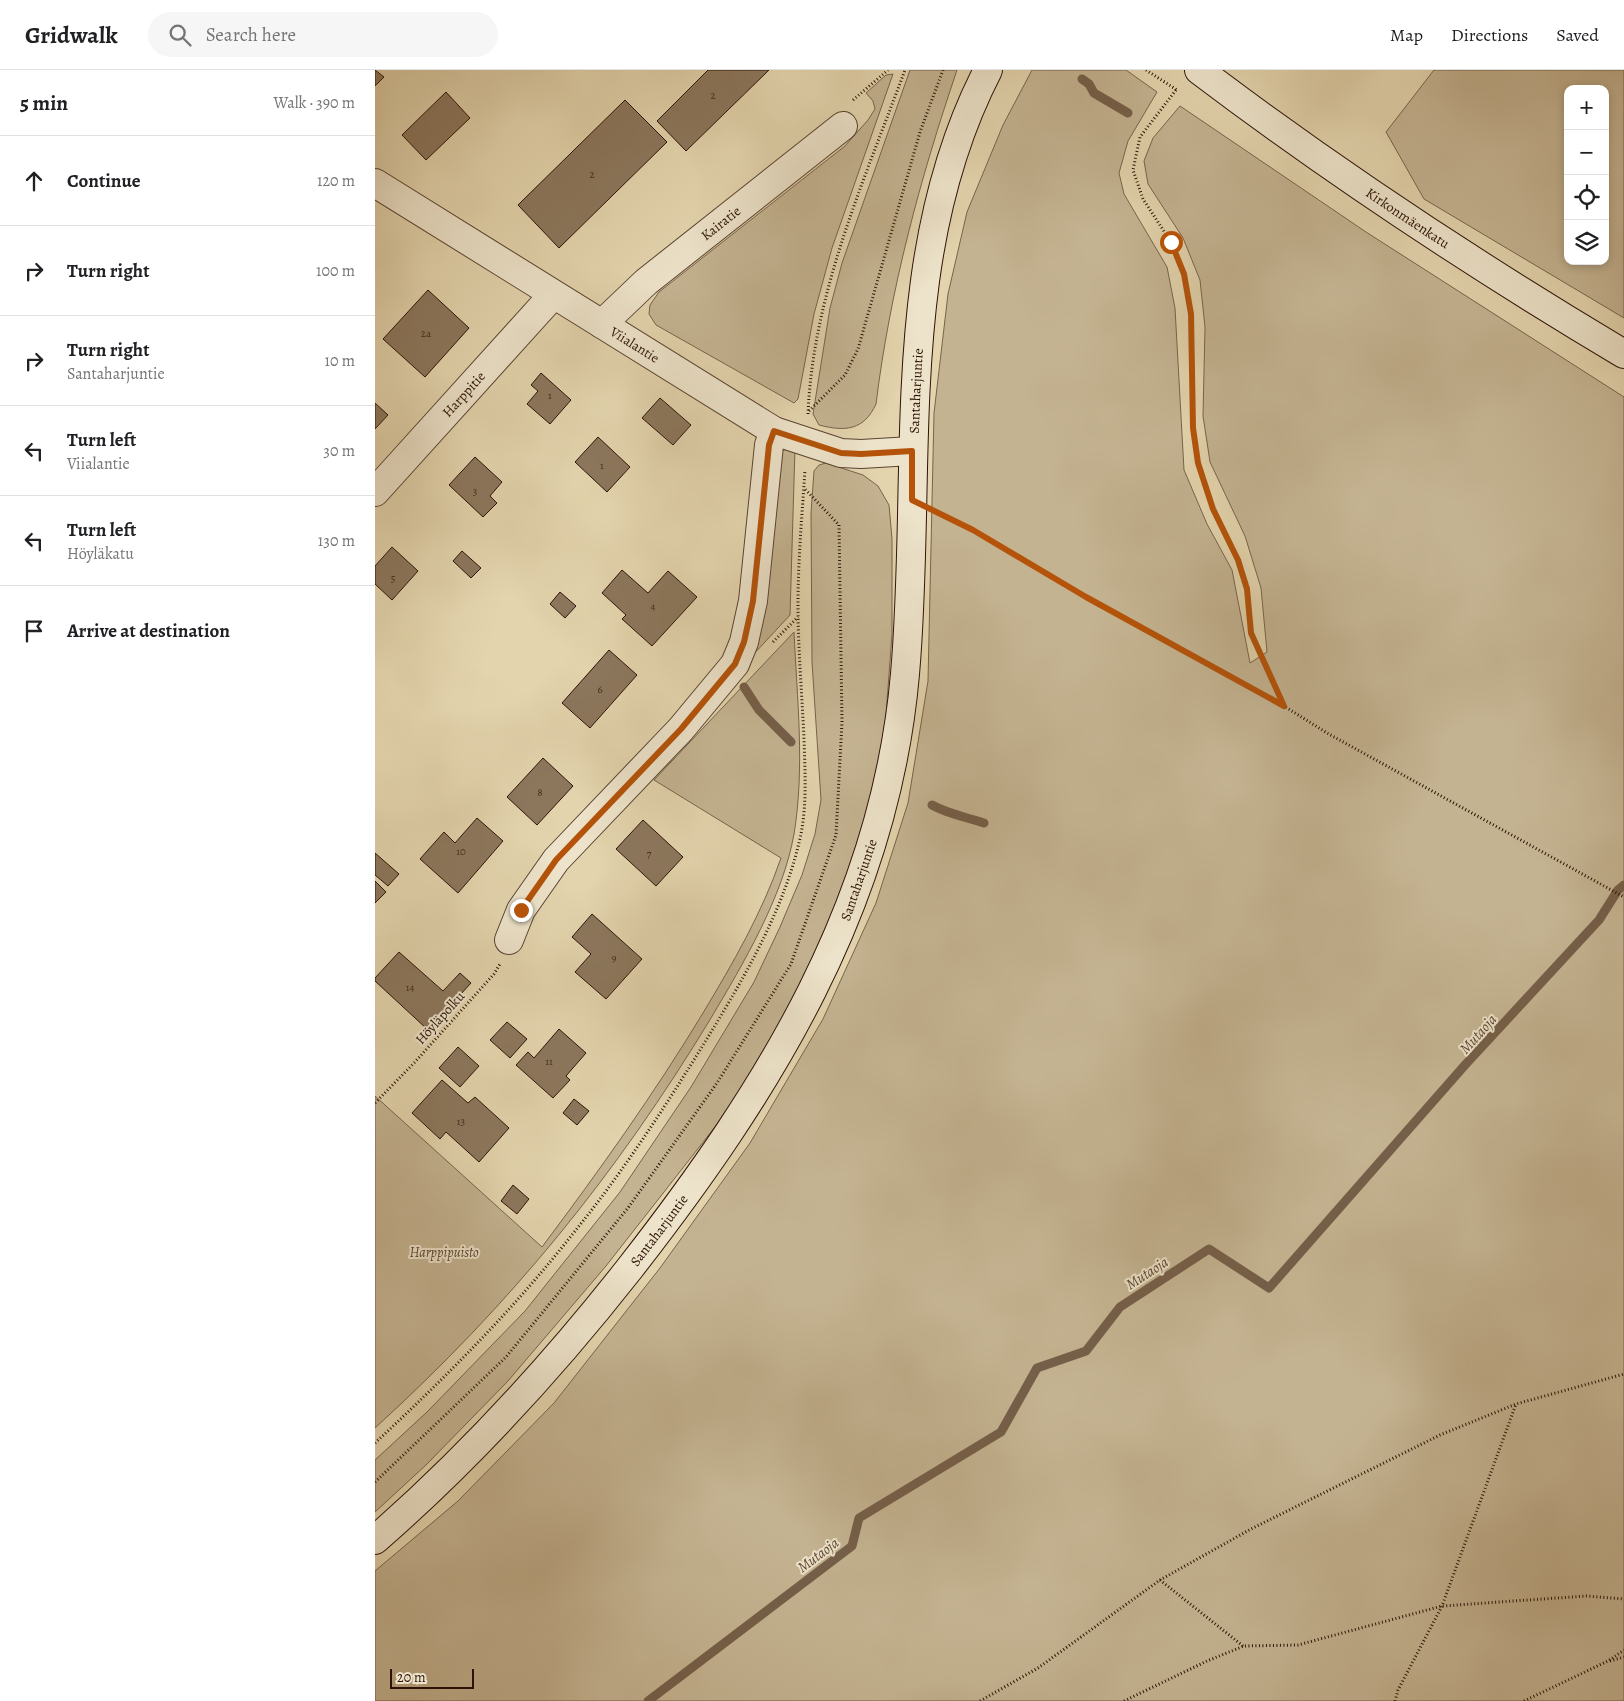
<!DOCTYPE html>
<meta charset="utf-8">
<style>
body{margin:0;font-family:Alegreya,serif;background:#f6f6f6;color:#202124}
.controls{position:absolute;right:15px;top:15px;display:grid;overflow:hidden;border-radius:10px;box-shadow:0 2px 8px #0003}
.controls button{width:45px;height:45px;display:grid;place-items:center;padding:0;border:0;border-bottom:1px solid #e0e0e0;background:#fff;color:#202124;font:25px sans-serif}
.scale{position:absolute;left:15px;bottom:12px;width:84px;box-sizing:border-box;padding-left:5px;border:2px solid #2d1307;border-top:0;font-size:14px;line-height:18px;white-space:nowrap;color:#2d1307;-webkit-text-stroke:4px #ede3ca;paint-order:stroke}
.stop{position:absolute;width:15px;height:15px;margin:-11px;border:4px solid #b45309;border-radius:50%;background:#fff}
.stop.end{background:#b45309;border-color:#fff;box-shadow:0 1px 5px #0008}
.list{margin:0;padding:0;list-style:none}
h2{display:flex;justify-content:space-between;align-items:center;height:65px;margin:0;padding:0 20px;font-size:21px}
h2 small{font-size:16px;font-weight:400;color:#757577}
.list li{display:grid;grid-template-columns:32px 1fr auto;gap:15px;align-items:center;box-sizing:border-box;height:90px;padding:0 20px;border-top:1px solid #e0e0e0}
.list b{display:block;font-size:19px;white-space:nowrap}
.list p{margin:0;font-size:16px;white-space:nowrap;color:#757577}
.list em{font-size:16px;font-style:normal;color:#757577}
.icon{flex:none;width:28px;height:28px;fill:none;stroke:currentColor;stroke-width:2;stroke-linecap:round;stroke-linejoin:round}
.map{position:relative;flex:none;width:1249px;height:1631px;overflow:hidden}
header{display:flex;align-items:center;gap:30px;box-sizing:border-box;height:70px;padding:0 25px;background:#fff;border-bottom:1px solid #e0e0e0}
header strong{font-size:24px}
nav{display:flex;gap:28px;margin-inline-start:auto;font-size:18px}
.search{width:350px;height:45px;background:#f6f6f6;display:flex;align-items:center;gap:12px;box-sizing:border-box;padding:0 18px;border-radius:28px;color:#757577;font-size:19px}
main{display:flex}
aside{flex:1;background:#fff}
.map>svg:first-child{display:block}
</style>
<header>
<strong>Gridwalk</strong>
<div class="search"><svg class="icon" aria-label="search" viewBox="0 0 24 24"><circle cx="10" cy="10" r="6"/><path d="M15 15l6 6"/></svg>Search here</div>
<nav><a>Map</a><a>Directions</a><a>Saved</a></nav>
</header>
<main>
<aside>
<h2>5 min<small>Walk · 390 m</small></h2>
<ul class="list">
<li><svg class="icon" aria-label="ahead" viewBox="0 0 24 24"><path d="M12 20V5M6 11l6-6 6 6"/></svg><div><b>Continue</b></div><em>120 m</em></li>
<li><svg class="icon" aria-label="right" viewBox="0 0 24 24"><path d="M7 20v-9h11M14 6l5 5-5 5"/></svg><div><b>Turn right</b></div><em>100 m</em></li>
<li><svg class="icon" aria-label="right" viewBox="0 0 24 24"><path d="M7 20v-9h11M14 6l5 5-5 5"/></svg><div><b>Turn right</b><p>Santaharjuntie</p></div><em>10 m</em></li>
<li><svg class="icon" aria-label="left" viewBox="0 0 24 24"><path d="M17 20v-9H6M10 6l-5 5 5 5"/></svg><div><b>Turn left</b><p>Viialantie</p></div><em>30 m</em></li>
<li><svg class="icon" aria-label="left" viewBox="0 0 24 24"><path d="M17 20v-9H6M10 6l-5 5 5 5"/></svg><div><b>Turn left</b><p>Höyläkatu</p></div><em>130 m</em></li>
<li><svg class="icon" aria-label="arrive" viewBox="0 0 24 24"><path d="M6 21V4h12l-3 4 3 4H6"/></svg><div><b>Arrive at destination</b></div></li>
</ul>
</aside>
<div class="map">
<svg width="1249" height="1631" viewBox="0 0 1249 1631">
<rect width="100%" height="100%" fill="#e3d4ad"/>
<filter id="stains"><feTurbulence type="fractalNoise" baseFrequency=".004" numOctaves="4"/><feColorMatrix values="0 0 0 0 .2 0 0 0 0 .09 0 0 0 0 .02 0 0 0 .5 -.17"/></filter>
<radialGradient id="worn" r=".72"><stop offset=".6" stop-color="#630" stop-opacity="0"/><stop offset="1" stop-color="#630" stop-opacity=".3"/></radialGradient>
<g fill="#c4b391" stroke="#78634c" fill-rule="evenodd">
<path d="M535,0h47c-37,109 -67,220 -81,334 -12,26 -30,28 -57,21l-6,-11 17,-106 12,-45z"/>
<path d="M657,0h94l31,22 -29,49 -9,32 5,21 43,73 8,41 9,162 23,54 25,46 18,93 17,-11 -6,-64 -16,-52 -35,-74 -7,-46 2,-89 -5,-47 -17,-42 -35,-54 -4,-23 9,-23 27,-32 186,126 258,165v1304h-1249v-130l83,-70 96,-98 106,-135 90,-125 73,-124 53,-116 32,-100 20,-122 6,-268 14,-119 19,-82 36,-87z"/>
<path d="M1059,0h190v248l-200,-119 -38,-67zM1193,19h37v172h-37z"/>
<path d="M518,4l-61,174 -18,66 -16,85 -4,4 -138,-78 -7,-11 1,-9 9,-13 186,-146 23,-26 7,-11 -2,-8 -7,-8 20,-18z"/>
<path d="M417,375l3,3 -5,167 -38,41 26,-202z"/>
<path d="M451,393l37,12 15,11 11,19 3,34v95l-7,95 -14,77 -55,155 -47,83 -47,74 -116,148 -98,115 -82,84 -51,47v-52l52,-48 98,-101 95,-119 71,-105 63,-105 26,-55 22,-52 13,-41 6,-34 -9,-138 -1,-149 3,-42 5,-6z"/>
<path d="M419,562c3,66 11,136 0,202 -11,63 -51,130 -83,184 -95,157 -200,286 -336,410v-332l167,151c57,-76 112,-153 161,-234 30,-50 59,-100 78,-155l-127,-78z"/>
</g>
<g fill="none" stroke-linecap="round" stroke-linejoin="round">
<g stroke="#755f49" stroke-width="9">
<path d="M707,9l7,5 5,9 34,20"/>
<path d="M369,617l15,23 32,32"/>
<path d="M557,735c16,9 34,12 52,18"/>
<path d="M273,1631l204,-155 7,-28 142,-86 36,-64 49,-17 34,-44 89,-58 60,39 196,-223 134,-145 19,-30 6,-5"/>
</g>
</g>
<g fill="#8c775d" stroke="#2d1307">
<path d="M0,0l9,7 -9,9z"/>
<path d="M333,0h61l-83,81 -29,-30z"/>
<path d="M71,22l24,26 -44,42 -24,-25z"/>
<path d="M250,30l42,42 -108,106 -41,-43z"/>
<path d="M53,220l41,38 -44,49 -42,-38z"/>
<path d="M166,303l30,27 -21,24 -23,-20 11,-13 -7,-6z"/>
<path d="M285,328l31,27 -18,20 -31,-27z"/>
<path d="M0,333l13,12 -13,14z"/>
<path d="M223,367l32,30 -23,25 -32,-30z"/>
<path d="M100,387l27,25 -12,14 7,7 -14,14 -34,-32z"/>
<path d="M17,477l26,24 -26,29 -17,-16v-18z"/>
<path d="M87,481l19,17 -10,10 -18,-17z"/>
<path d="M247,500l26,23 20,-22 29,26 -45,49 -30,-27 4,-4 -24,-22z"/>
<path d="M185,522l16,14 -11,12 -15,-14z"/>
<path d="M234,580l28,25 -47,53 -28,-25z"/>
<path d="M168,688l30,28 -36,39 -30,-28z"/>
<path d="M102,748l26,23 -45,52 -38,-34 24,-27 11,11z"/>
<path d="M268,750l40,37 -27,29 -40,-37z"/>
<path d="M0,783l24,21 -11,12 -13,-11z"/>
<path d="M0,811l11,11 -11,11z"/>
<path d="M217,844l50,45 -36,40 -31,-27 16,-18 -19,-17z"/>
<path d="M24,882l44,39 17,-18 11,10 -43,47 -53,-49v-3z"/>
<path d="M132,952l20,17 -17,19 -20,-18z"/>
<path d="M184,959l27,24 -20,23 4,4 -17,18 -37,-33 12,-13 6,6z"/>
<path d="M83,977l21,19 -19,21 -21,-19z"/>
<path d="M67,1010l26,23 7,-6 34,31 -30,34 -33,-30 -6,7 -28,-26z"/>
<path d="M199,1029l15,12 -12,14 -14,-12z"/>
<path d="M138,1115l16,14 -12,15 -16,-13z"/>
</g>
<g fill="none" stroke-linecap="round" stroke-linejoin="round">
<g stroke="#5a4330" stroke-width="30">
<g id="street">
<path id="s1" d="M0,113l399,248 67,22 20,1 51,-3"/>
<path id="s2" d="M227,254l44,-42 197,-156"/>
<path id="s3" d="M0,422l178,-197"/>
<path d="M134,870l12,-30 35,-50 125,-131 54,-65 9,-22 9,-41 16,-156 5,-14"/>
</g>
</g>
<g stroke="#2d1307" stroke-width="30">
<g id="secondary">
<path id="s4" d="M824,0c136,103 279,197 425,284"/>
<path id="s5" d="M0,1470c94,-82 178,-174 255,-272 139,-178 255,-364 275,-594 18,-203 -14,-417 83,-604"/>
</g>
</g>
<g stroke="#2d1307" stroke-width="3" stroke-dasharray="1 2.5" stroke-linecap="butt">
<path d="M771,0l31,20"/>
<path d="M801,20l-36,47 -7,33 10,29 28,43 13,32 7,40 2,114 5,35 15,46 25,51 9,29 4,44 33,73 43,27 297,164"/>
<path d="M478,30l35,-30"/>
<path d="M434,341l36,-36 13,-26 62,-217 23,-62"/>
<path d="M433,344c5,-121 56,-233 97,-344"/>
<path d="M565,444l33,15 113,68 197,108"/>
<path d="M398,572l25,-25"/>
<path d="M0,1033l40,-41 79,-88 6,-10"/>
<path d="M0,1373c71,-66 140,-135 200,-212 48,-59 90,-124 130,-189 39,-64 80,-133 96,-208 6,-31 4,-63 3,-95 -2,-45 -6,-90 -6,-134 0,-45 4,-90 7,-135"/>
<path d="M0,1412l131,-125 122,-149 89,-125 74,-119 45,-129 6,-113 -3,-197 -35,-37"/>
<path d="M785,1510l83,66"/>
<path d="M1235,1591l14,-4"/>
<path d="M605,1631l58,-33 122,-88 91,-51 189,-94 76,-31 108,-30"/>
<path d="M749,1631l83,-40 37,-15 54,-1 144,-39 144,-10 38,3"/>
<path d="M1020,1631l3,-11 44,-84 74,-202"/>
<path d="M1149,1631l84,-40 16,-11"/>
</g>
<use href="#street" stroke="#ede3ca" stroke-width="28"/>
<use href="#secondary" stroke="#ede3ca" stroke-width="28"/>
</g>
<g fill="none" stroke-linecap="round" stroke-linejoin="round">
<path stroke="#b45309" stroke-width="6" d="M146,840l35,-50 125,-131 54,-65 9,-22 9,-41 16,-156 5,-14 67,22 20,1 51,-3v49l61,30 113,67 198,109 -33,-73 -4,-44 -9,-29 -25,-51 -15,-46 -5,-35 -2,-114 -7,-40 -13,-32"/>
</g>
<g text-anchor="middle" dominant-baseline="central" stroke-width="4" stroke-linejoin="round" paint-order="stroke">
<g font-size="11" fill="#452c1c">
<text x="338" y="25">2</text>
<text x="217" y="104">2</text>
<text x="51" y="263">2a</text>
<text x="175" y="325">1</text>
<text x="227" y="395">1</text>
<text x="100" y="421">3</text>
<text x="18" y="508">5</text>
<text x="278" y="536">4</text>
<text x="225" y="619">6</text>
<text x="165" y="722">8</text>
<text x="86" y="781">10</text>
<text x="274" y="783">7</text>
<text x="239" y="887">9</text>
<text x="35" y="917">14</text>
<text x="174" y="991">11</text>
<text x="86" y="1051">13</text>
</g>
<g font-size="14" fill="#2d1307" stroke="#ede3ca">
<text stroke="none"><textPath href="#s4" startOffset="256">Kirkonmäenkatu</textPath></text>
<text stroke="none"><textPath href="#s2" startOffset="156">Kairatie</textPath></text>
<text stroke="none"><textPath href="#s1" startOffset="306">Viialantie</textPath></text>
<text stroke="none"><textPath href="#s5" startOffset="1321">Santaharjuntie</textPath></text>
<text stroke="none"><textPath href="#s3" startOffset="132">Harppitie</textPath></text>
<text transform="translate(484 810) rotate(-71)">Santaharjuntie</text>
<text transform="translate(65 948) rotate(-48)">Höyläpolku</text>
<text stroke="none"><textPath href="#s5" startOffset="421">Santaharjuntie</textPath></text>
</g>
<g font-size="14" font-style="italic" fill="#5a4330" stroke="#ede3ca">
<text x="69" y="1182">Harppipuisto</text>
</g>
<g font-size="15" font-style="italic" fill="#5d4633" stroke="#ede3ca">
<text transform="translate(1103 964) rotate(-48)">Mutaoja</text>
<text transform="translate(772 1203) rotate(-33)">Mutaoja</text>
<text transform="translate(443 1485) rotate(-37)">Mutaoja</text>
</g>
</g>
<rect width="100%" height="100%" filter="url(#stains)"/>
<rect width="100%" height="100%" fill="url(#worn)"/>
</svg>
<div class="controls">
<button>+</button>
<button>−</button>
<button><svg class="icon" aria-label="locate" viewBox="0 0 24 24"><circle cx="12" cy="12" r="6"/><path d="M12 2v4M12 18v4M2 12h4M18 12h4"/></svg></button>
<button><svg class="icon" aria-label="layers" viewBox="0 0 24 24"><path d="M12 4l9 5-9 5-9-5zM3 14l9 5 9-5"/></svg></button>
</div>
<div class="scale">20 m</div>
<div class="stop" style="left:796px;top:172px"></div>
<div class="stop end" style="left:146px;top:840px"></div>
</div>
</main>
